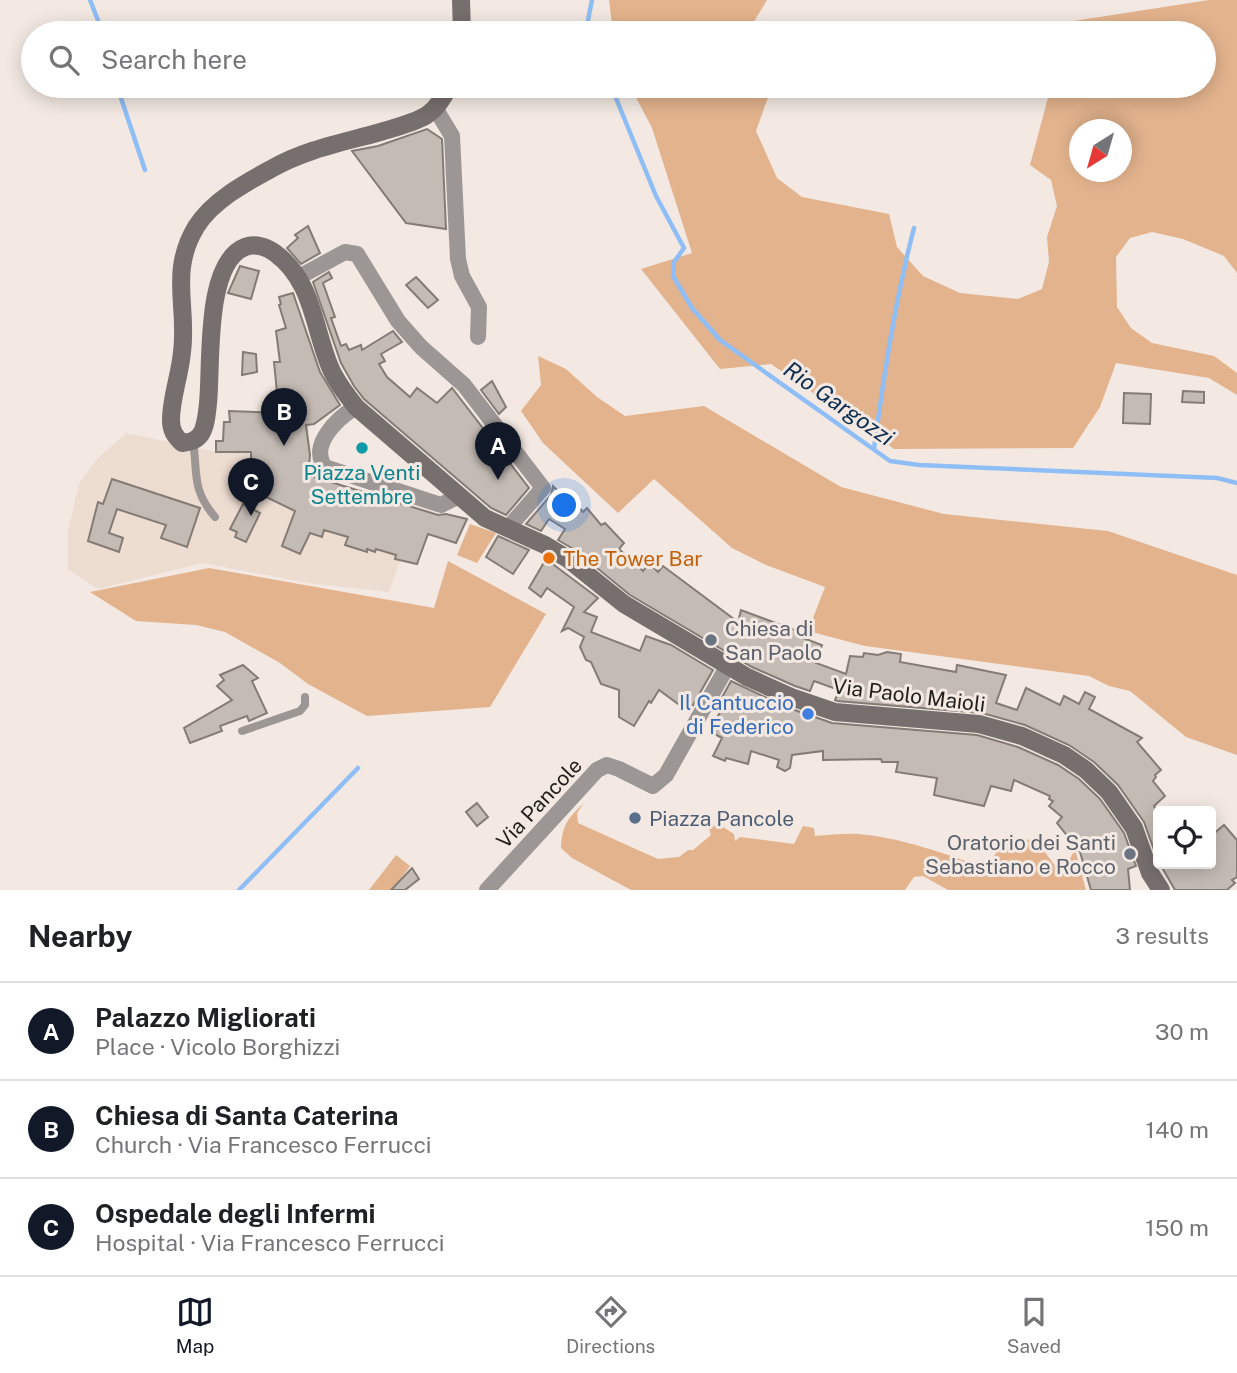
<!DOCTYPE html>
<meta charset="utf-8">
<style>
body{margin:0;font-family:"Public Sans",sans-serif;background:#f6f6f6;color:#202124}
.controls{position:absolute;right:21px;bottom:21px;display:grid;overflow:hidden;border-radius:7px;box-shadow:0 4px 18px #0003}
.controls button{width:63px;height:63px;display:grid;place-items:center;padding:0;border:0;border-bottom:2px solid #e0e0e0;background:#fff;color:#202124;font:35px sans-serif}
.compass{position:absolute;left:1069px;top:119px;width:63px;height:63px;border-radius:50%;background:#fff;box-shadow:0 4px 18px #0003;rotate:217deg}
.you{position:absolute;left:565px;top:506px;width:24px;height:24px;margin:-18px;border:5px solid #fff;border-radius:50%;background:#1a73e8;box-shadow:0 0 0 10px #1a73e833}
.badge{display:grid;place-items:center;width:46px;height:46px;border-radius:50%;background:#111827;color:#fff;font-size:23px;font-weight:700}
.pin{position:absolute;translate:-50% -58px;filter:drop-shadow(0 2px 4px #0008)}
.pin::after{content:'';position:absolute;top:37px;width:24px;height:21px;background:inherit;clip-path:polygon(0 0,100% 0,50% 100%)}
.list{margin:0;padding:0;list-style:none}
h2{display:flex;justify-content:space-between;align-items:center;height:91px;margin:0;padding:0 28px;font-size:30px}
h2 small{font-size:23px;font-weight:400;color:#757577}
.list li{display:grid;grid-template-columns:46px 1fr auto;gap:21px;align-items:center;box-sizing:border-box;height:98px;padding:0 28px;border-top:2px solid #e0e0e0}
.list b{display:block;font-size:26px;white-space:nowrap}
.list p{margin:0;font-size:23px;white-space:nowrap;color:#757577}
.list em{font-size:23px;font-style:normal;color:#757577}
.icon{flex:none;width:38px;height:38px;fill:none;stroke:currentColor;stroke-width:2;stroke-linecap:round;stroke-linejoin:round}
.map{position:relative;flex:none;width:1237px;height:890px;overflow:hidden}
.search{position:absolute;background:#fff;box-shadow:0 4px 18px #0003;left:21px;right:21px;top:21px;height:77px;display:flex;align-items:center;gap:18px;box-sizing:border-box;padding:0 24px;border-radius:38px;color:#757577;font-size:26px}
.sheet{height:385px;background:#fff}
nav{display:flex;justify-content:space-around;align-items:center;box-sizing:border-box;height:98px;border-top:2px solid #e0e0e0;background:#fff;font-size:19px;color:#757577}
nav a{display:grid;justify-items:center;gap:4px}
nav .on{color:#111827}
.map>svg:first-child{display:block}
</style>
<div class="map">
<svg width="1237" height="890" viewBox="0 0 1237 890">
<rect width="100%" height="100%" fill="#f3e9e2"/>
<path fill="#eddcd0" d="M126,433l90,19h43l49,15 1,8 124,36 -4,10 -27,35 -13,36 -82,-9 -104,-20 -105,26 -30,-20v-39l11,-46 18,-25z"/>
<g fill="#e3b38d" fill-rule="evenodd">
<path d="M609,0h158l-20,33h-134z"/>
<path d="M1209,0h28v273l-13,-17 -41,-17 -31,-7 -22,6 -14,19 1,50 14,21 21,15 62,13 23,17v22l-28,-17 -93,-15 -16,44 -27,41 -179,1 -123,-85 -51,5 -79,-100 51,-16 -40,-125 -22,-42h142l-16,45 21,47 25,19 87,17 8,33 26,29 37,17 58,6 24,-10 7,-27 -2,-25 10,-31 -6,-26 -21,-15 20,-75 -5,-4h159v-53h-171l2,-6zM1080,130h42v42h-42z"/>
<path d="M538,356l28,13 31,28 28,19 79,-10 137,81 103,27 164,17 129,44v180l-51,-18 -56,-46 -21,-5 -20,-10 -224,-30 -57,-15 17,-44 -59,-22 -34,-17 -78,-69 -36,34 -75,-70 -22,-32 20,-26z"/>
<path d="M470,524l26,9 -19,30 -20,-8z"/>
<path d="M448,561l98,53 -56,93 -123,9 -59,-32 -28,-21 -55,-31 -29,-7 -60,-4 -46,-29 119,-24 225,40z"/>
<path d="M584,803l-7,10 1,10 80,36 21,-2 9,-7h5l18,-15 -3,-10 15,2 11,7 1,7 5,-4 54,7 9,-18 11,2 1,8c14,-1 30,-3 44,-2 43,4 88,20 128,35l14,-25c34,-13 38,1 58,27l10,-10 6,-12 11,41h-138l-25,-14 -9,1 -9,13h-274l-59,-32 -11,-10c1,-23 7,-30 23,-45z"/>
<path d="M396,855l14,11 -17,24h-24z"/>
</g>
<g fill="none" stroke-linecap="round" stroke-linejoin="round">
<g stroke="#8fbef6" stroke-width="4.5">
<path d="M90,0l13,33"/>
<path d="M592,0l-4,20 4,13"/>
<path d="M117,86l28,84"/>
<path d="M611,86l45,110 28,52 -10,14 -1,14 19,32 28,32 170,121 29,4 298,13 20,5"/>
<path d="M874,449c10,-74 21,-148 40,-221"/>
<path d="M239,890l119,-122"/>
</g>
</g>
<g fill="#c4bbb4" stroke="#847b75" stroke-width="2">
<path d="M427,129l15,10 4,90 -40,-6 -54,-72 26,-5z"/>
<path d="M308,226l12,27 -19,11 -14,-16 11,-10 -3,-3z"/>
<path d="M240,266l19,5 -8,28 -23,-6z"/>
<path d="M329,272l3,6 -9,5 12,34 -4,1 10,28 5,-2 3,6 12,-5 1,5 31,-19 9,11 -21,12 4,7 -6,3 8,13 23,20 7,-9 20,15 15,-15 77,100 -23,27 -15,-7 -127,-109 -10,-13 -13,-23 -28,-81z"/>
<path d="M416,277l22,23 -10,8 -22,-23z"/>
<path d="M293,293l27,79 20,33 -26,19 -8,1 4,30 -2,20 130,40 8,-1 21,5 -11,24 -28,-9 -11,30 -22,-5 1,-4 -20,-6 -1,3 -8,-3v3l-22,-7 3,-8 -24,-7 -2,7 -12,-4 -10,21 -18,-8 13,-35 -31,-15 5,-11 -5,-2 -2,-12h-4l1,-10h-8v-9h-35v-11h7l1,-19h6l-1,-11 50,2 -5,-51h6l-4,-31 10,-3 -7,-23 2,-1 -2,-7z"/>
<path d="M243,352l13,2 1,18 -15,3z"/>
<path d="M492,381l14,26 -7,7 -18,-24z"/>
<path d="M1183,391l21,1v11l-22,-1z"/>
<path d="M1124,393l27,1 -1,30 -27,-1z"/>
<path d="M112,479l88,29 -13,39 -26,-9 5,-13 -49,-16 -8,24 14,5 -4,14 -31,-11 10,-39 5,2z"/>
<path d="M553,486l22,23 3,-3 5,6 4,-4 14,17 4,-2 19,20 -5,6 24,22 6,-8 9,9 5,-6 75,56 3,-12 64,24 -2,4 19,7 -6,18 30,11 4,-18 13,1 1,-4 14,2 9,-3 14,2 -1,8 56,10 1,-7 49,10 -10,28 21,7 9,-22 34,17 4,-9 15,8 6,-12 10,5 -6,12 53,29 -5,4 24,28 -6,5 1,2 -3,4 12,15 -11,10 4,8v47l-14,-39 -26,-37 -24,-23 -25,-17 -44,-20 -43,-12 -145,-12 -2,-1 4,-10 -25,-9 -4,10 -15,-5 -43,-19 -122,-72 -55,-45 -17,-10 7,-11 -16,-10 -8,12 -15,-7 25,-29z"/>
<path d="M243,504l17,9 -14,29 -11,-5 2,-5 -7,-3z"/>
<path d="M498,536l31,14 -16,24 -27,-17z"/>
<path d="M546,559l52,39 -14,14 13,5 -6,15 49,19 6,-15 25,9 42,25 -24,42 -30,-22 -8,13 -2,-2 -15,25 -15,-9v-27l-18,-6 -10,-22 -5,-2 -6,-13 4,-10 -16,-9 -6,3 12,-24 -27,-19 -6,9 -12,-9z"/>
<path d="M243,665l15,13 -6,3 15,32 -18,8 -2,-5 -27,10 2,5 -32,12 -6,-15 48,-28 -15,-14 7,-6 -4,-5z"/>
<path d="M731,681l55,26 46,16 145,12 41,12 40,18 21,14 21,20 24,34 12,33 -8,3 2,21h-39l-11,-38 -23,-29 5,-6 -13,-11 4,-5 -4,-2 1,-3 -36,-16 -3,11 -20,-5 -7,20 -50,-11 3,-17 -41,-6 2,-10h-16l-1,-3 -58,1v-9l-31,4 -2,13 -5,3 -8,-4 2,-7 -28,-9 -3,13 -22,-6 -1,3 -12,-5 9,-18 -13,-7 16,-27 -5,-3z"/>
<path d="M477,803l11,14 -11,9 -11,-14z"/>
<path d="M1224,825l13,15v37l-5,3 3,3 -8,7h-52l-15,-26h51v-28z"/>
<path d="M412,868l7,11 -14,11h-14z"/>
</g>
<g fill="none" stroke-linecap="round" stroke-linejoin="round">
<g stroke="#9c9795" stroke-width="8">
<path d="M193,441c5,32 -2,48 22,76"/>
<path d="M242,731l58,-20 5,-6v-8"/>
</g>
<g stroke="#9c9795" stroke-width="16">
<path d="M435,108l17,28 6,123 4,17 17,31 -1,30"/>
<path d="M299,277l46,-25 12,2 41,67 23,26 43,38 79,103 -35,40"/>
<path d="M356,407c-17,10 -48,38 -31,60l116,38 18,-9"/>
<path d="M487,890l110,-120 10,-5 12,4 34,17 13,-11 61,-108"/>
</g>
<g stroke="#766f6d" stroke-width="18">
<path d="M461,0l1,33"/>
<path d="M449,86c-5,11 -12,22 -22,29 -15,9 -34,13 -50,18 -37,10 -73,17 -106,36 -26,14 -59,32 -75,58 -27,45 -8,79 -14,125 -2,23 -11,46 -11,68 0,11 4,16 11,23 8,-1 14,-2 19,-9 5,-8 6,-21 7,-31 4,-38 -4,-140 37,-156 10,-4 22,0 30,6 38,28 38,73 55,114 6,15 16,27 26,40l129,111 60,27 23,14 56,45 123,73 44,20 44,15 144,12 43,12 42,19 22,15 23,22 25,36 16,45 11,17"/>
</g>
</g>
<circle fill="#0f9aa8" stroke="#f3e9e2" stroke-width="2.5" cx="362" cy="448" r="7"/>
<circle fill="#e8710a" stroke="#f3e9e2" stroke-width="2.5" cx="549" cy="558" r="7"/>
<g fill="#6b7280" stroke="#f3e9e2" stroke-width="2.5">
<circle cx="711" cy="640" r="7"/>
<circle cx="1130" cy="854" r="7"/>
</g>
<circle fill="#3f7fe0" stroke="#f3e9e2" stroke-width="2.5" cx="808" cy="714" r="7"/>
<circle fill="#5c6f8a" stroke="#f3e9e2" stroke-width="2.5" cx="635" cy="818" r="7"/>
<g text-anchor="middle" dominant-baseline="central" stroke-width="6" stroke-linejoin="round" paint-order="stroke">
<g font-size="21" fill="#0d838f" stroke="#f3e9e2">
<text x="362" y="472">Piazza Venti<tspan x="362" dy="24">Settembre</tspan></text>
</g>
<g font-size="21" fill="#c56008" stroke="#f3e9e2" text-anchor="start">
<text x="563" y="558">The Tower Bar</text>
</g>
<g font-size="21" fill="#5b616d" stroke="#f3e9e2" text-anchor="start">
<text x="725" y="628">Chiesa di<tspan x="725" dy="24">San Paolo</tspan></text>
<text x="1116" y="842" text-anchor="end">Oratorio dei Santi<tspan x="1116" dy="24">Sebastiano e Rocco</tspan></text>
</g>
<g font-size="21" fill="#211e1b" stroke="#f3e9e2">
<text transform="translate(909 695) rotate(7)">Via Paolo Maioli</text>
<text transform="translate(539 803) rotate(-47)">Via Pancole</text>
</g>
<g font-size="21" fill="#366cbe" stroke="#f3e9e2" text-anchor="end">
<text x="794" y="702">Il Cantuccio<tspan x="794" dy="24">di Federico</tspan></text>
</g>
<g font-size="21" fill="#4e5e75" stroke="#f3e9e2" text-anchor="start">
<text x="649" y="818">Piazza Pancole</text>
</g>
<g font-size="23" font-style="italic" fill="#0e2f52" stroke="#f3e9e2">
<text transform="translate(839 403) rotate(35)">Rio Gargozzi</text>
</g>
</g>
</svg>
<div class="controls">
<button><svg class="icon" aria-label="locate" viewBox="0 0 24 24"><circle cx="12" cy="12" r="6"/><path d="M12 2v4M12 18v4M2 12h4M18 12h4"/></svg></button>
</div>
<svg class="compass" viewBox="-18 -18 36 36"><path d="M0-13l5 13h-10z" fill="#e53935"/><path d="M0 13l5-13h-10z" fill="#757577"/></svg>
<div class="you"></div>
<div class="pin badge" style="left:498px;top:480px">A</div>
<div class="pin badge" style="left:284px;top:446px">B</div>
<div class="pin badge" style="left:251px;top:516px">C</div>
<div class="search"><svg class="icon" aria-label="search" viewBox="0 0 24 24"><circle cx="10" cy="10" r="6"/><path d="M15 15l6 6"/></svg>Search here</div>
</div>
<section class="sheet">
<h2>Nearby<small>3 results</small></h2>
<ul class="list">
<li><span class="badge">A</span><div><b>Palazzo Migliorati</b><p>Place · Vicolo Borghizzi</p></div><em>30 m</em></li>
<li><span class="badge">B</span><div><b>Chiesa di Santa Caterina</b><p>Church · Via Francesco Ferrucci</p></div><em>140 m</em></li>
<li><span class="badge">C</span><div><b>Ospedale degli Infermi</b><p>Hospital · Via Francesco Ferrucci</p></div><em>150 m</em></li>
</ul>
</section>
<nav>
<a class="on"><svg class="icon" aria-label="map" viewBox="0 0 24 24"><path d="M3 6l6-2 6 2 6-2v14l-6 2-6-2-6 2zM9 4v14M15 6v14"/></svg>Map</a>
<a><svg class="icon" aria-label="directions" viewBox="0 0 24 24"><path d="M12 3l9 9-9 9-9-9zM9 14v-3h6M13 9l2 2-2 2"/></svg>Directions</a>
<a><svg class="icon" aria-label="saved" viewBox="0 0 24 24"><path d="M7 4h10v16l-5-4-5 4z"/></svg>Saved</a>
</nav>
